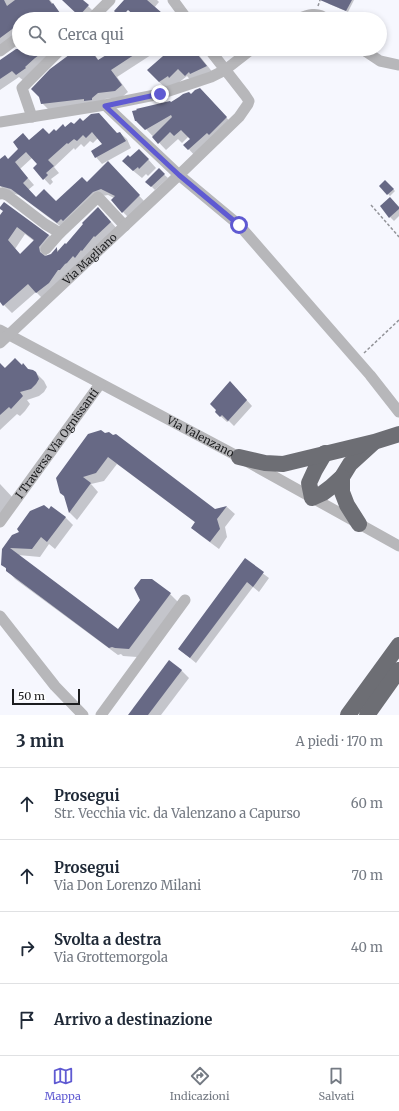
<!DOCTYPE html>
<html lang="it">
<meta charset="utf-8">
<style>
body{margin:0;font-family:Merriweather,serif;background:#f2f2f3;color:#1f2937}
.scale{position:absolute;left:12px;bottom:10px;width:68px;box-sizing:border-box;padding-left:4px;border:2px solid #1c1d1f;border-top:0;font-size:11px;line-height:14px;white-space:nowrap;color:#1c1d1f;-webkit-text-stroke:3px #fff;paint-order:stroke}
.stop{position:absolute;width:12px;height:12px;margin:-9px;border:3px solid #5f5ad2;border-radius:50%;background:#fff}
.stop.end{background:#5f5ad2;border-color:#fff;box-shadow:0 1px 4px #0008}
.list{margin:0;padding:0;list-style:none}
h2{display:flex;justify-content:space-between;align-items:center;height:52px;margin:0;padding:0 16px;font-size:17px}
h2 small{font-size:13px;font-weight:400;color:#747a83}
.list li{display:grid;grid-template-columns:26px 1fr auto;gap:12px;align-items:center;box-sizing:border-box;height:72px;padding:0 16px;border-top:1px solid #e0e1e3}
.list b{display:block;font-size:15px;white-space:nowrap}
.list p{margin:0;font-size:13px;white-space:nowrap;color:#747a83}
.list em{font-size:13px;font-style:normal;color:#747a83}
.icon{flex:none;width:22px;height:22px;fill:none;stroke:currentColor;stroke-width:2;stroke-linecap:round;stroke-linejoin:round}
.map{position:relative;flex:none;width:399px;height:715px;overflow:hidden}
.search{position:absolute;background:#fff;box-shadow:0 2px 6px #0003;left:12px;right:12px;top:12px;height:44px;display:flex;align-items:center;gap:10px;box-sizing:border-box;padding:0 14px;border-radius:22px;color:#747a83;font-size:15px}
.sheet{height:340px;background:#fff}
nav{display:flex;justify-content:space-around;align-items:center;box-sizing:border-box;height:56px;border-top:1px solid #e0e1e3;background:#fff;font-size:11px;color:#747a83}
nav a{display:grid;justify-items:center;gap:2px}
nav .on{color:#5f5ad2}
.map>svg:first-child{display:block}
</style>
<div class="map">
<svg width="399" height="715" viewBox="0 0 399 715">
<rect width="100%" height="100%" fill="#f6f7fe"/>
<g fill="#0003" fill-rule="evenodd">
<path d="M0,0h50l15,19h-46v17l-19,13z"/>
<path d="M63,0h19l13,13 -6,6h-6z"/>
<path d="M125,0h32l2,2 -5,6 12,11h-28z"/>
<path d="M329,0h25l-6,12 -19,-8 -2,-2z"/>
<path d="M118,8l8,7 2,4h-17l-2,-2z"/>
<path d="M19,48v1h39l-34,32 -5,-4 -19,13v-29z"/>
<path d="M71,49h26l1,1 -5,2 6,9 16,-11 -1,-1h33l4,6 -34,22 11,15 -6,5 -17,2 -7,6 -49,5 -7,-7 29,-48 -2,-5z"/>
<path d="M150,49h13l-8,5z"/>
<path d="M169,49h32l1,1 -4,4 16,20 -21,9 -6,-7 -10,8 -10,5 -8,-7 12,-32z"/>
<path d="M191,95l17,2 26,29 -38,31 -11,-12 6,-6 -2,-3 -7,7 -4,-4 -12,11 -21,-22 26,-25z"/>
<path d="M83,122l34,12 3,-1 7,6 4,9 -29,16 -6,-7 8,-13 -6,-6 -5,5 -3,-2 -6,6 -3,-3 -6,6 -1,-2 -20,19 5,6 -8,6 2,3 -3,3 -16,-17 5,-4 -6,-7 -13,12 14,16 -6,5 8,8 20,4 31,-19 27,-14 31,33 -16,16 -6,-6 -9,-14 -6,-3 -6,1 -38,33 -45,-34 -12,-3 -7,-6v-8l8,-18 22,-19z"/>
<path d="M147,158l9,10 -8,8 -2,-2 -4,4 -11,-9 -1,-10z"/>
<path d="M159,170l9,8 -13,12 -8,-8z"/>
<path d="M385,181l10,10 -5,5 -10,-10z"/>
<path d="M399,208v8l-5,5 -4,-4z"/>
<path d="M106,216l12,14 -74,70 -8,-8 -24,21 -12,-12v-84l49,18 7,8 -11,14 7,-2 5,-6 2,3zM25,234l9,7 -13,14 -6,-6z"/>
<path d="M15,359l7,7 14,7 8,8 3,6 -3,5 -5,4 -12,4 3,4 -5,7 -5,5 -3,-2 -17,16v-58z"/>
<path d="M236,388l16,18 -18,20 -5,-5 -2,1 -11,-10z"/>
<path d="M89,434l126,76 12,-3 8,7 -10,13 2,10 -8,12 -19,-14 -8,-7 4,-5 -79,-59 -13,17 -13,3 7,8 -21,28 -8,-8z"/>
<path d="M0,484l15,16 -15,14z"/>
<path d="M49,510l16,7 8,8 -18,24 -6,-5 -9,13 -22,-2 100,75 23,-30 29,-6 8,8 -41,55 -14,-1 -2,-2 -3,1 -103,-76 -13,-15 1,-14 17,-17z"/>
<path d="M245,560l24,18 -10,14 -6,-5 -57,76 -17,-14z"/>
<path d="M181,670l8,8 -28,37h-32z"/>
</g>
<g fill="#676985" fill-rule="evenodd">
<path d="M0,0h4l3,6 8,-6h34l3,4 1,-1 11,16h-45v3l-5,3 1,2 -15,11z"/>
<path d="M62,0h21l6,5 -10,11z"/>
<path d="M124,0h23l15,13 -1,2 4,4h-27l-10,-9 -7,7 -7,-6z"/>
<path d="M320,0h32l-6,11z"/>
<path d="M16,49h31l-12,9 -10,9 1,1 -10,7 -4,-4 -12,8v-19z"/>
<path d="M77,49h13l8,11 18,-11h27l-32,21 11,15 -7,6 -17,2 -6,5v2l-8,1v-2l-43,5 -2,-7 -8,-8 19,-20z"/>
<path d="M171,49h22l14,17 -17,8 -1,-2 -4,4 -7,-7 -9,9 -1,-2 -9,6 -12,-12z"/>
<path d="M200,88l27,29 -18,18 -2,-2 -19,17 -5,-5 7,-6 -9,-9 -7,6 -4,-4 -12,12 -6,-7 20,-20 -1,-2 -26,15 -9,-9h-1l-3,-10 5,-1 -1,-1 34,-8 1,1 8,-5 4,-3 6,-2 2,2 4,-4z"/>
<path d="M99,113l18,20 3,-1 6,9 -31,17 -4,-7 11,-7 -10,-12 -6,6 -3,-3 -6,6 -3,-2 -6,5 -1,-1 -19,17 6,6 -8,7 2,2 -5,5 -10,-12 4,-4 -11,-12 -11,10 13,16 -5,5 13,14 8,-8 12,12 26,-24 5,5 21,-21 32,34 -18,18 -11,-13 4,-4 -14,-7 -8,3 -30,29 -2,-2 -4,4 -46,-34 -11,-3v-27l5,-4 3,4 10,-10 -5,-7 10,-9 6,7 14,-12 6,6 5,-5 2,2 7,-7 2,3 6,-5 3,2 6,-6 3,3 8,-7z"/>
<path d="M139,149l10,10 -10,10 -1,-2 -5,4 -11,-10 6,-6 2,2z"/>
<path d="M159,168l6,6 -14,13 -6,-5z"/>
<path d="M385,180l9,9 -7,6 -8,-9z"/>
<path d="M390,197l9,10v2l-10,9 -9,-12z"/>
<path d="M4,202l45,33 -10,12 1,5 5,4 6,-2 6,-7v5l8,-9 1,1 17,-20 -1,-1 16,-16 13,15 -16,15 -1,-1 -12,15 -1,-1 -6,8 -2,-2 -6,7 -2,1 -5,6h-2l-9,13 -13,10 -8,-9 -25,22 -3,-4v-87l3,-4 -3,-2v-2zM17,227l17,13 -14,14 -12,-14z"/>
<path d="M15,358l7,7 1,-2 5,6 5,1 3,2 3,7 -3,5 -5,5 -11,3 3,4 -12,13 -2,-2 -9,8v-52l5,5z"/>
<path d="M230,381l17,19 -19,21 -6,-6 -2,2 -5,-5 1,-2 -6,-6z"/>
<path d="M101,430l4,3 4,-1 4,3 3,-1 99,75 12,-3 -10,13 3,10 -10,13 -19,-14 4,-6 -87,-65 -12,16 -13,4 8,6 -22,30 -5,-17 -4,-3 -4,-15 32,-44z"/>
<path d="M44,505l5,4 2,-3 15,11 -19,25 -6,-5 -9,12 -22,-1 108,81 22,-29 -6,-12 7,-9h11l19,14 -42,56 -14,-1 -3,-1 -3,1 -103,-77v-3l-5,-3 1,-16 10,-14 7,-3 -2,-3 13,-18z"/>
<path d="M245,558l19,14 -11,15 -6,-5 -57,76 -12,-9z"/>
<path d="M169,660l13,10 -34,45h-20z"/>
</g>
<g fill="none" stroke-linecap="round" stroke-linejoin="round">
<g stroke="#939499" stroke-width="1.5" stroke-dasharray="3 2" stroke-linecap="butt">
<path d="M318,6l2,-6"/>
<path d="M371,205l28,32"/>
<path d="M364,353l35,-33"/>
</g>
<g stroke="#b7b7ba" stroke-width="11">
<path d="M173,0l14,19"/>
<path d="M91,19l19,-19"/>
<path d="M298,19c9,-4 20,-8 28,0"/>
<path d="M362,49l18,12 19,4"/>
<path d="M0,51l19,-14"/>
<path d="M105,105l74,70 60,50 131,150 29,37"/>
<path d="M32,117l-10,-29 39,-39"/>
<path d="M0,122l105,-17 55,-11 51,-17 14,-7 27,-21"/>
<path d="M0,194l1,-1 6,2 38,29 15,9 38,-36 27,29"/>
<path d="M46,249l14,-16"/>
<path id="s1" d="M0,330l239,127 160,89"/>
<path id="s2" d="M0,343l179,-168 60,-58 9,-13 1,-3 -4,-6 -36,-46"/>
<path id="s3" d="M0,522l100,-138"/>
<path d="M0,616l55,70 28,29"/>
<path d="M101,715l84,-115"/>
</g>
<g stroke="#6d6e74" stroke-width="16">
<path d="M325,453l-10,17 -6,13 3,15 11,-5 8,-6 11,-10 8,-13 23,-21"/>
<path d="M239,457l26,6 18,1 91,-22 25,-8"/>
<path d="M342,477v15l5,13 12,19"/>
<path d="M348,715l51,-70"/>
<path d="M367,715l32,-45"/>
</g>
</g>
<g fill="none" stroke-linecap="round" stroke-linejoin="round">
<path stroke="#5f5ad2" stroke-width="5" d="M160,94l-55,12 74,69 60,50"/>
</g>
<g text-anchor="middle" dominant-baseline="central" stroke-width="3" stroke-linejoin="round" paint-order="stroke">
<g font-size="11" fill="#1c1d1f" stroke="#fff">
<text stroke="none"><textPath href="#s2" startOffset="123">Via Magliano</textPath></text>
<text stroke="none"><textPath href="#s1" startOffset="227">Via Valenzano</textPath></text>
<text stroke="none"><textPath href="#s3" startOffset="97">I Traversa Via Ognissanti</textPath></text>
</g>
</g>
</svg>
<div class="scale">50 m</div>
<div class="stop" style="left:239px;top:225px"></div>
<div class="stop end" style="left:160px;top:94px"></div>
<div class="search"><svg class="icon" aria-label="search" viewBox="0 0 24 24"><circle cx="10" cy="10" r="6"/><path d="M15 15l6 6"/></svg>Cerca qui</div>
</div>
<section class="sheet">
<h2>3 min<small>A piedi · 170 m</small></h2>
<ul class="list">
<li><svg class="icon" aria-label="ahead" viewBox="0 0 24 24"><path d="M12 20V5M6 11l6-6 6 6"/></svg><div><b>Prosegui</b><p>Str. Vecchia vic. da Valenzano a Capurso</p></div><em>60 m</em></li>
<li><svg class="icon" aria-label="ahead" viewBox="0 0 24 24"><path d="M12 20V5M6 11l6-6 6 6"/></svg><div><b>Prosegui</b><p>Via Don Lorenzo Milani</p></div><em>70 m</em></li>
<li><svg class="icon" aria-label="right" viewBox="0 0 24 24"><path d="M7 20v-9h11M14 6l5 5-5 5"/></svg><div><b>Svolta a destra</b><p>Via Grottemorgola</p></div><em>40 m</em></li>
<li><svg class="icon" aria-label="arrive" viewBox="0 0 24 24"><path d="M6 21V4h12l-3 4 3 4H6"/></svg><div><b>Arrivo a destinazione</b></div></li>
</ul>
</section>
<nav>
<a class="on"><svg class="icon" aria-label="map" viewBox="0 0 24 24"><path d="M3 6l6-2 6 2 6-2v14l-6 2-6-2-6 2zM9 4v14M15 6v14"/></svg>Mappa</a>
<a><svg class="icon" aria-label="directions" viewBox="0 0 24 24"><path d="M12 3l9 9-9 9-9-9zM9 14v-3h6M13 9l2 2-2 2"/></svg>Indicazioni</a>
<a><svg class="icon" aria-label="saved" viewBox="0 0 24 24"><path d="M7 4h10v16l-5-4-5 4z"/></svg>Salvati</a>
</nav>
